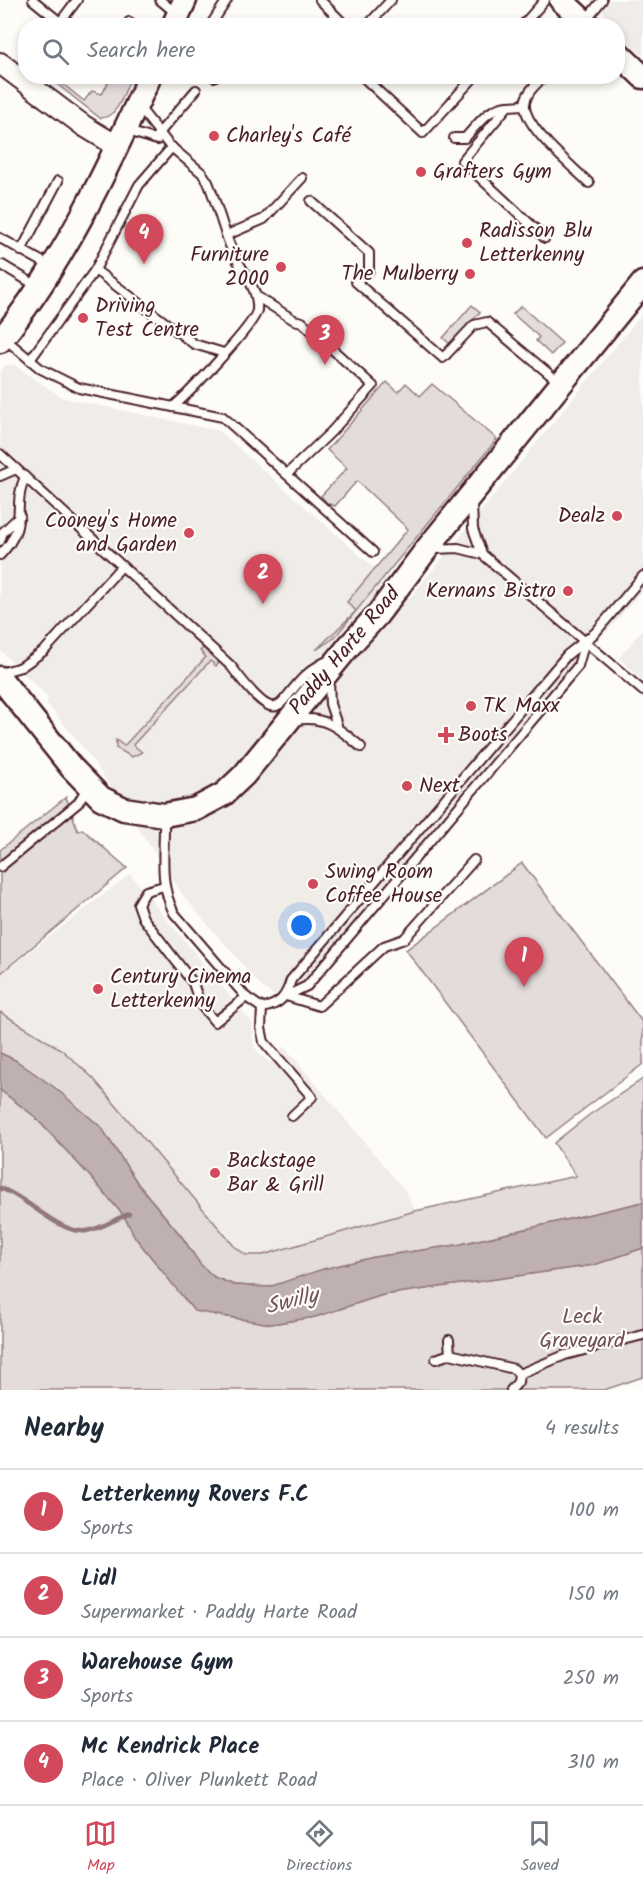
<!DOCTYPE html>
<meta charset="utf-8">
<style>
body{margin:0;font-family:Kalam,sans-serif;background:#f6f6f7;color:#1f2937}
.you{position:absolute;left:302px;top:926px;width:21px;height:21px;margin:-15px;border:4px solid #fff;border-radius:50%;background:#1a73e8;box-shadow:0 0 0 9px #1a73e833}
.badge{display:grid;place-items:center;width:39px;height:39px;border-radius:50%;background:#d1495b;color:#fff;font-size:20px;font-weight:700}
.pin{position:absolute;translate:-50% -50px;filter:drop-shadow(0 2px 3px #0008)}
.pin::after{content:'';position:absolute;top:32px;width:21px;height:18px;background:inherit;clip-path:polygon(0 0,100% 0,50% 100%)}
.list{margin:0;padding:0;list-style:none}
h2{display:flex;justify-content:space-between;align-items:center;height:78px;margin:0;padding:0 24px;font-size:26px}
h2 small{font-size:20px;font-weight:400;color:#747a83}
.list li{display:grid;grid-template-columns:39px 1fr auto;gap:18px;align-items:center;box-sizing:border-box;height:84px;padding:0 24px;border-top:2px solid #e0e1e3}
.list b{display:block;font-size:22px;white-space:nowrap}
.list p{margin:0;font-size:20px;white-space:nowrap;color:#747a83}
.list em{font-size:20px;font-style:normal;color:#747a83}
.icon{flex:none;width:33px;height:33px;fill:none;stroke:currentColor;stroke-width:2;stroke-linecap:round;stroke-linejoin:round}
.map{position:relative;flex:none;width:643px;height:1390px;overflow:hidden}
.search{position:absolute;background:#fff;box-shadow:0 3px 9px #0003;left:18px;right:18px;top:18px;height:66px;display:flex;align-items:center;gap:15px;box-sizing:border-box;padding:0 21px;border-radius:24px;color:#747a83;font-size:22px}
.sheet{height:414px;background:#fff}
nav{display:flex;justify-content:space-around;align-items:center;box-sizing:border-box;height:84px;border-top:2px solid #e0e1e3;background:#fff;font-size:16px;color:#747a83}
nav a{display:grid;justify-items:center;gap:3px}
nav .on{color:#d1495b}
.map>svg:first-child{display:block}
</style>
<div class="map">
<svg width="643" height="1390" viewBox="0 0 643 1390">
<rect width="100%" height="100%" fill="#fdfcf7"/>
<filter id="ink" filterUnits="userSpaceOnUse"><feTurbulence type="fractalNoise" baseFrequency=".0167" numOctaves="2"/><feDisplacementMap in="SourceGraphic" scale="12" xChannelSelector="R" yChannelSelector="G"/><feConvolveMatrix kernelMatrix="1 2 1 2 8 2 1 2 1" color-interpolation-filters="sRGB"/></filter>
<g filter="url(#ink)">
<g fill="#f0ece8">
<path d="M590,0h53v56l-25,-21v-9l-9,-1 -6,-14z"/>
<path d="M643,313v276l-31,37 -48,49 -180,218 -99,111 -24,-18 -76,-88 -93,-139 -45,-56 1,-6 -48,-47v-278l6,-7h8l49,33 156,33 190,168z"/>
<path d="M643,629v52l-24,-23z"/>
<path d="M130,874l122,149 1,20 4,8 12,12 15,-17 122,146 9,19 -93,30 -59,14h-17l-12,-9 -133,-158 -51,-47 -50,-28v-38z"/>
</g>
<g fill="#e3dcda" stroke="#967e82" stroke-width="1.5">
<path d="M48,77h6l30,24 8,-10 10,3 9,-17h20c-7,14 -12,41 -31,41z"/>
<path d="M472,305l8,7 -29,33 -8,-7z"/>
<path d="M521,306l41,37 -11,12 -15,-14 3,-4 -26,-23z"/>
<path d="M387,382l11,10 8,-9 14,13 12,-12 65,55 -163,199 -18,12 40,-39 -9,-9 61,-73 -51,-48 -22,25 -8,-3 -6,-7 26,-28 -20,-18z"/>
<path d="M203,648l16,15 -3,3 -6,-5 -77,84 9,7 -10,5 -16,-9v-8l8,6 82,-89 -6,-6z"/>
<path d="M66,797l12,34 4,-2 45,39 -127,106v-124z"/>
<path d="M522,863l121,160v41l-97,74 -140,-188z"/>
<path d="M0,1012l62,38 31,28 141,168 12,9h17l152,-44 161,-35 -22,-33 35,-28 54,-36v123l-186,43 -83,12 -105,30 -35,-2 -20,-8 -14,-13 -18,-27 -44,-53 -37,-57 -86,-67 -15,-7z"/>
<path d="M0,1090l34,26 54,58 36,42 11,21 46,57 35,21 55,9 44,-7 68,-22 211,-30 49,-17v129l-39,13h-604z"/>
</g>
<path fill="#c0b1b1" stroke="#91777b" stroke-width="1.5" d="M0,1053l15,7 39,27 47,40 37,57 44,53 18,27 14,13 20,8 35,2 54,-18 51,-12 83,-12 186,-43v46l-49,17 -211,30 -68,22 -44,7 -77,-13 -59,-74 -11,-21 -36,-42 -54,-58 -34,-26z"/>
<g fill="none" stroke-linecap="round" stroke-linejoin="round">
<path stroke="#91777b" stroke-width="4.5" d="M0,1188c26,8 59,46 86,43 14,-1 30,-13 43,-17"/>
<g stroke="#4a1f2b" stroke-width="12">
<g id="service">
<path d="M33,0l27,22"/>
<path d="M160,0l17,14"/>
<path d="M320,0l26,26"/>
<path d="M586,20l16,-20"/>
<path d="M129,22l3,4"/>
<path d="M58,25l19,-25"/>
<path d="M210,26l17,-26"/>
<path d="M367,26l24,-26"/>
<path d="M522,26l23,-26"/>
<path d="M213,76l1,1"/>
<path d="M362,76l61,57 52,-57"/>
<path d="M544,76c-7,8 -17,15 -19,27 -3,23 48,64 64,80"/>
<path d="M524,105l-16,1 -46,55 83,77"/>
<path d="M139,107l30,38 33,28 6,9c9,22 14,44 23,66 8,20 28,39 26,62 -2,15 -70,85 -84,97"/>
<path d="M128,131l29,9"/>
<path d="M454,138h11c13,-14 24,-31 43,-32"/>
<path d="M154,139l42,-49"/>
<path d="M311,201l58,52v17l-13,12 87,76 31,-33 13,-3 73,61"/>
<path d="M227,235l37,-16 38,-41"/>
<path d="M0,238l50,28"/>
<path d="M21,251l37,-70"/>
<path d="M2,265l35,21"/>
<path d="M95,270l99,74 30,9"/>
<path d="M256,296l38,24 8,2 71,64 -42,46 -44,42"/>
<path d="M4,338l37,31 38,19 144,29 150,135"/>
<path d="M30,360l65,-90 44,-85 33,-38"/>
<path d="M0,454l231,212c60,80 41,21 96,-5"/>
<path d="M0,476l16,-7"/>
<path d="M472,503l1,26 9,25 161,137"/>
<path d="M0,541l3,-9 17,-16"/>
<path d="M434,549l24,-1 24,6"/>
<path d="M0,555c30,-31 11,-47 25,-78"/>
<path d="M0,673l21,-6 24,-17 77,-84"/>
<path d="M329,680l1,24 7,21"/>
<path d="M296,720c29,-5 44,9 65,27"/>
<path d="M164,816c1,35 -6,66 10,97l72,84 16,11c18,-3 24,-11 29,-28l276,-325 28,-22 48,-57"/>
<path d="M0,867l78,-64 9,-15"/>
<path d="M164,886l-18,5 -8,13 5,14 50,65 7,21 15,18 31,-25"/>
<path d="M286,996l21,-10 271,-320 7,-25"/>
<path d="M286,996l33,10 65,-60 20,-7 70,-79"/>
<path d="M262,1008l-1,20 3,14 48,55 -20,19"/>
<path d="M449,1340l1,14 64,15 5,5"/>
<path d="M436,1359l14,-5"/>
<path d="M511,1390l7,-8 1,-8 5,-2 41,-17 78,-20"/>
</g>
</g>
<g stroke="#4a1f2b" stroke-width="24">
<path id="tertiary" d="M0,63l84,63 33,20"/>
</g>
<g stroke="#4a1f2b" stroke-width="27">
<g id="secondary">
<path d="M561,0l28,26"/>
<path d="M173,26l12,-26"/>
<path d="M618,53l25,24"/>
<path d="M0,341c64,-78 108,-174 150,-265"/>
<path d="M0,678l71,89 30,31 23,11 40,6 32,-6 28,-15 20,-19 105,-129 29,-32 48,-64 217,-267"/>
</g>
</g>
<use href="#service" stroke="#fdfcf7" stroke-width="8"/>
<use href="#tertiary" stroke="#fdfcf7" stroke-width="20"/>
<use href="#secondary" stroke="#fdfcf7" stroke-width="22"/>
</g>
</g>
<g fill="#d1495b" stroke="#fdfcf7" stroke-width="2">
<circle cx="214" cy="136" r="6"/>
<circle cx="421" cy="172" r="6"/>
<circle cx="467" cy="243" r="6"/>
<circle cx="281" cy="267" r="6"/>
<circle cx="470" cy="274" r="6"/>
<circle cx="83" cy="318" r="6"/>
<circle cx="617" cy="516" r="6"/>
<circle cx="189" cy="533" r="6"/>
<circle cx="568" cy="591" r="6"/>
<circle cx="471" cy="706" r="6"/>
<path d="M443 726h6v6h6v6h-6v6h-6v-6h-6v-6h6z"/>
<circle cx="407" cy="786" r="6"/>
<circle cx="313" cy="884" r="6"/>
<circle cx="98" cy="989" r="6"/>
<circle cx="215" cy="1173" r="6"/>
</g>
<g text-anchor="middle" dominant-baseline="central" stroke-width="4.5" stroke-linejoin="round" paint-order="stroke">
<g font-size="21" fill="#4a1f2b" stroke="#fdfcf7" text-anchor="start">
<text x="226" y="136">Charley's Café</text>
<text x="433" y="172">Grafters Gym</text>
<text x="479" y="231">Radisson Blu<tspan x="479" dy="24">Letterkenny</tspan></text>
<text x="269" y="255" text-anchor="end">Furniture<tspan x="269" dy="24">2000</tspan></text>
<text x="458" y="274" text-anchor="end">The Mulberry</text>
<text x="95" y="306">Driving<tspan x="95" dy="24">Test Centre</tspan></text>
<text x="605" y="516" text-anchor="end">Dealz</text>
<text x="177" y="521" text-anchor="end">Cooney's Home<tspan x="177" dy="24">and Garden</tspan></text>
<text x="556" y="591" text-anchor="end">Kernans Bistro</text>
<text x="483" y="706">TK Maxx</text>
<text x="458" y="735">Boots</text>
<text x="419" y="786">Next</text>
<text x="325" y="872">Swing Room<tspan x="325" dy="24">Coffee House</tspan></text>
<text x="110" y="977">Century Cinema<tspan x="110" dy="24">Letterkenny</tspan></text>
<text x="227" y="1161">Backstage<tspan x="227" dy="24">Bar &amp; Grill</tspan></text>
</g>
<g font-size="21" fill="#4a1f2b" stroke="#fdfcf7">
<text transform="translate(345 651) rotate(-50)">Paddy Harte Road</text>
</g>
<g font-size="21" fill="#704e57" stroke="#fdfcf7">
<text x="582" y="1317">Leck<tspan x="582" dy="24">Graveyard</tspan></text>
</g>
<g font-size="22" font-style="italic" fill="#73525a" stroke="#fdfcf7">
<text transform="translate(292 1302) rotate(-14)">Swilly</text>
</g>
</g>
</svg>
<div class="you"></div>
<div class="pin badge" style="left:524px;top:987px">1</div>
<div class="pin badge" style="left:263px;top:604px">2</div>
<div class="pin badge" style="left:325px;top:365px">3</div>
<div class="pin badge" style="left:144px;top:264px">4</div>
<div class="search"><svg class="icon" aria-label="search" viewBox="0 0 24 24"><circle cx="10" cy="10" r="6"/><path d="M15 15l6 6"/></svg>Search here</div>
</div>
<section class="sheet">
<h2>Nearby<small>4 results</small></h2>
<ul class="list">
<li><span class="badge">1</span><div><b>Letterkenny Rovers F.C</b><p>Sports</p></div><em>100 m</em></li>
<li><span class="badge">2</span><div><b>Lidl</b><p>Supermarket · Paddy Harte Road</p></div><em>150 m</em></li>
<li><span class="badge">3</span><div><b>Warehouse Gym</b><p>Sports</p></div><em>250 m</em></li>
<li><span class="badge">4</span><div><b>Mc Kendrick Place</b><p>Place · Oliver Plunkett Road</p></div><em>310 m</em></li>
</ul>
</section>
<nav>
<a class="on"><svg class="icon" aria-label="map" viewBox="0 0 24 24"><path d="M3 6l6-2 6 2 6-2v14l-6 2-6-2-6 2zM9 4v14M15 6v14"/></svg>Map</a>
<a><svg class="icon" aria-label="directions" viewBox="0 0 24 24"><path d="M12 3l9 9-9 9-9-9zM9 14v-3h6M13 9l2 2-2 2"/></svg>Directions</a>
<a><svg class="icon" aria-label="saved" viewBox="0 0 24 24"><path d="M7 4h10v16l-5-4-5 4z"/></svg>Saved</a>
</nav>
